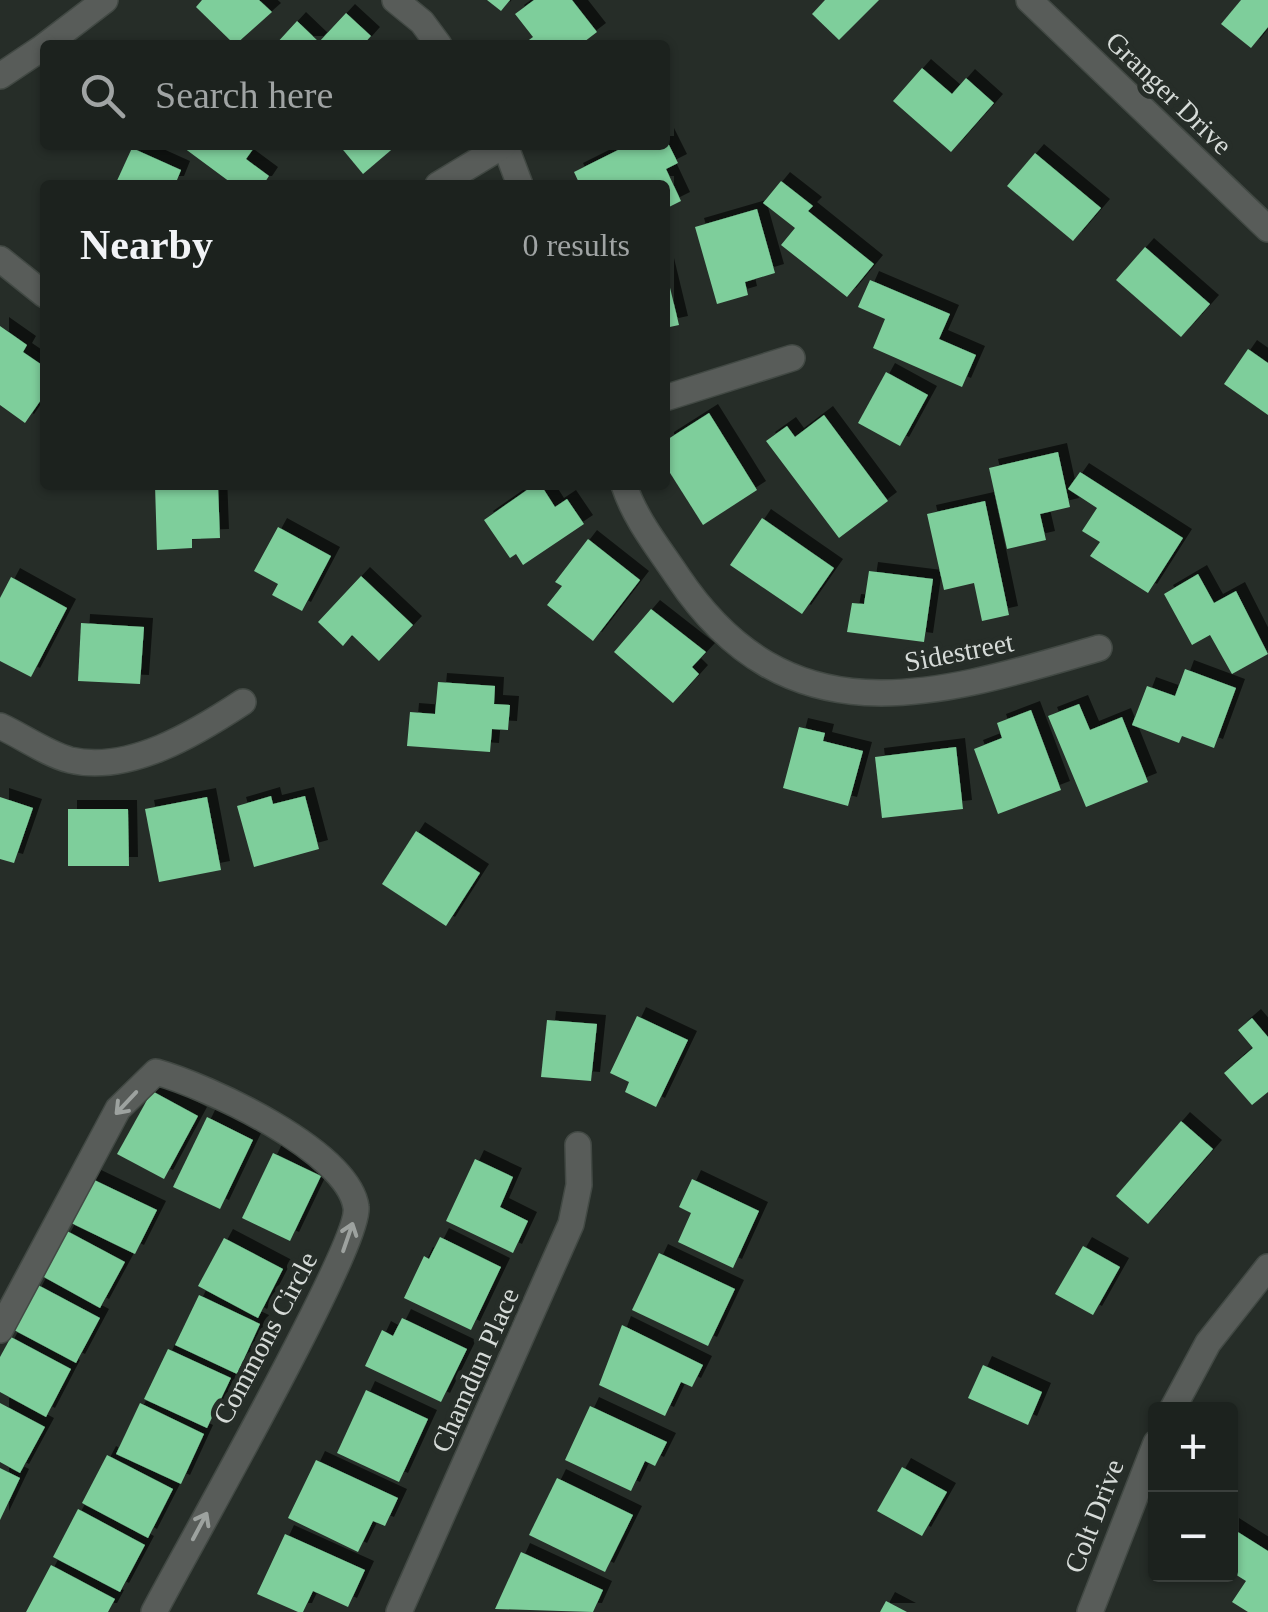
<!DOCTYPE html>
<meta charset="utf-8">
<style>
body{margin:0;font-family:Georgia,serif;background:#252a27;color:#f1f3f6}
.controls{position:absolute;right:30px;bottom:30px;display:grid;overflow:hidden;border-radius:10px;box-shadow:0 2px 8px #0004}
.controls button{width:90px;height:90px;display:grid;place-items:center;padding:0;border:0;border-bottom:2px solid #3a3f3c;background:#1c221e;color:#f1f3f6;font:50px sans-serif}
.list{margin:0;padding:0;list-style:none}
h2{display:flex;justify-content:space-between;align-items:center;height:130px;margin:0;padding:0 40px;font-size:42px}
h2 small{font-size:32px;font-weight:400;color:#a0a4a4}
.icon{flex:none;width:55px;height:55px;fill:none;stroke:currentColor;stroke-width:2;stroke-linecap:round;stroke-linejoin:round}
.map{position:relative;flex:none;width:1268px;height:1612px;overflow:hidden}
.search{position:absolute;background:#1c221e;box-shadow:0 2px 8px #0004;left:40px;top:40px;width:630px;height:110px;display:flex;align-items:center;gap:25px;box-sizing:border-box;padding:0 35px;border-radius:10px;color:#a0a4a4;font-size:38px}
.panel{position:absolute;background:#1c221e;box-shadow:0 2px 8px #0004;left:40px;top:180px;width:630px;height:310px;border-radius:10px}
.map>svg:first-child{display:block}
</style>
<div class="map">
<svg width="1268" height="1612" viewBox="0 0 1268 1612">
<defs>
<filter id="shadow"><feDropShadow dx="9" dy="-9" stdDeviation="0" flood-color="#0009"/></filter>
</defs>
<rect width="100%" height="100%" fill="#262d28"/>
<g fill="#7ece9b" filter="url(#shadow)">
<path d="M202,0h57l13,12 -37,33 -39,-38z"/>
<path d="M487,0h23l-9,11z"/>
<path d="M534,0h38l25,32 -17,13h-58l11,-8 -18,-23z"/>
<path d="M825,0h54l-40,40 -27,-26z"/>
<path d="M1241,0h27v27l-17,21 -30,-24z"/>
<path d="M346,13l25,23 -8,9h-88l22,-24 22,21z"/>
<path d="M922,68l30,26 14,-16 28,25 -43,49 -58,-51z"/>
<path d="M665,137l13,26 -12,6 15,32 -16,8v-24h-85l-6,-13 54,-27h37z"/>
<path d="M180,145h76l-10,14 23,17 -6,9h-29z"/>
<path d="M339,145h58l-34,29z"/>
<path d="M132,148l49,22 -6,15h-60z"/>
<path d="M1035,153l66,55 -28,33 -66,-55z"/>
<path d="M781,181l32,25 -5,5 66,53 -27,33 -66,-52 14,-17 -32,-25z"/>
<path d="M757,209l18,64 -30,9 3,13 -31,9 -22,-77z"/>
<path d="M1145,247l65,57 -29,33 -65,-57z"/>
<path d="M665,267l14,58 -14,3z"/>
<path d="M870,280l80,34 -11,25 37,16 -14,32 -89,-39 12,-29 -27,-12z"/>
<path d="M0,326l27,19 -4,7 22,15v27l-20,29 -25,-18z"/>
<path d="M1248,349l20,14v52l-44,-31z"/>
<path d="M886,372l42,23 -28,51 -42,-23z"/>
<path d="M709,413l48,77 -54,35 -38,-60v-24z"/>
<path d="M824,415l64,86 -49,37 -73,-97 21,-15 8,11z"/>
<path d="M1058,452l12,55 -30,7 6,26 -39,9 -18,-81z"/>
<path d="M1080,472l103,66 -35,55 -58,-37 10,-14 -18,-11 15,-23 -29,-19z"/>
<path d="M155,485h63l2,53 -28,1v9l-35,2z"/>
<path d="M534,485h7l14,22 12,-8 17,25 -61,41 -7,-11 -6,4 -26,-38z"/>
<path d="M985,501l24,114 -27,6 -8,-38 -30,7 -17,-76z"/>
<path d="M762,518l72,50 -32,46 -72,-49z"/>
<path d="M278,527l53,29 -29,55 -30,-16 6,-11 -24,-13z"/>
<path d="M588,539l52,41 -47,61 -46,-36 15,-19 -7,-4z"/>
<path d="M869,571l64,8 -9,63 -77,-10 5,-29 12,1z"/>
<path d="M1198,574l16,29 22,-12 32,63 -36,20 -22,-39 -18,10 -28,-51z"/>
<path d="M361,576l52,49 -34,36 -27,-26 -9,11 -25,-24z"/>
<path d="M11,577l56,31 -36,69 -31,-16v-63z"/>
<path d="M651,609l55,43 -14,15 7,7 -26,29 -59,-51z"/>
<path d="M81,623l63,4 -4,57 -62,-3z"/>
<path d="M1185,669l51,19 -22,60 -32,-12 -3,7 -47,-18 15,-39 28,10z"/>
<path d="M438,682l57,4 -1,18 16,1 -2,25 -16,-1 -2,23 -83,-6 3,-34 25,2z"/>
<path d="M1079,704l11,26 32,-13 26,65 -62,25 -38,-91z"/>
<path d="M1031,710l30,80 -63,24 -24,-65 28,-11 -5,-15z"/>
<path d="M799,727l26,6 -2,8 40,10 -15,55 -65,-18z"/>
<path d="M956,747l7,62 -81,9 -7,-61z"/>
<path d="M271,796l2,8 32,-8 14,53 -65,18 -17,-61z"/>
<path d="M0,797l33,11 -19,55 -14,-4z"/>
<path d="M207,797l14,73 -62,12 -14,-73z"/>
<path d="M68,809h60l1,57h-61z"/>
<path d="M416,831l64,42 -34,53 -64,-42z"/>
<path d="M637,1016l51,24 -32,67 -31,-15 4,-10 -19,-9z"/>
<path d="M1252,1018l16,19v55l-16,13 -28,-32 29,-25 -15,-18z"/>
<path d="M547,1020l50,4 -6,57 -50,-4z"/>
<path d="M152,1091l46,25 -34,63 -47,-25z"/>
<path d="M207,1117l46,23 -33,69 -47,-22z"/>
<path d="M1181,1121l32,28 -65,75 -32,-28z"/>
<path d="M273,1153l48,23 -31,65 -48,-23z"/>
<path d="M475,1159l38,18 -13,30 28,14 -15,32 -67,-32z"/>
<path d="M88,1177l69,33 -22,44 -68,-33z"/>
<path d="M692,1179l67,32 -26,57 -55,-26 13,-29 -12,-6z"/>
<path d="M67,1231l58,31 -25,46 -58,-32z"/>
<path d="M440,1237l61,30 -30,63 -67,-32 20,-42 5,3z"/>
<path d="M224,1238l59,31 -25,49 -60,-32z"/>
<path d="M1083,1246l37,21 -27,48 -38,-21z"/>
<path d="M659,1253l76,36 -27,57 -76,-36z"/>
<path d="M38,1285l62,33 -24,45 -62,-33z"/>
<path d="M199,1295l61,29 -23,50 -62,-29z"/>
<path d="M402,1318l65,31 -26,53 -76,-36 17,-36 11,6z"/>
<path d="M622,1325l81,40 -11,22 -11,-5 -16,34 -66,-31z"/>
<path d="M11,1337l60,32 -25,48 -46,-25v-35z"/>
<path d="M168,1349l63,29 -24,50 -63,-29z"/>
<path d="M983,1365l59,27 -14,33 -60,-27z"/>
<path d="M366,1390l62,29 -29,63 -62,-29z"/>
<path d="M0,1403l45,24 -25,46 -20,-11z"/>
<path d="M140,1403l64,31 -23,50 -65,-30z"/>
<path d="M590,1406l77,36 -12,24 -10,-5 -14,30 -66,-31z"/>
<path d="M107,1455l66,34 -25,49 -66,-35z"/>
<path d="M316,1460l82,38 -13,28 -12,-5 -15,31 -70,-34z"/>
<path d="M902,1467l45,25 -25,44 -45,-25z"/>
<path d="M0,1468l20,10 -20,42z"/>
<path d="M557,1478l76,37 -28,57 -76,-37z"/>
<path d="M78,1509l67,36 -25,47 -67,-35z"/>
<path d="M1230,1527l38,24v61h-20l-16,-10 14,-21 -16,-10z"/>
<path d="M285,1534l80,36 -17,37 -35,-16 -10,21h-5l-41,-18z"/>
<path d="M521,1552l82,38 -10,22 -98,-3z"/>
<path d="M51,1565l64,34 -7,13h-82z"/>
<path d="M886,1601l21,11h-27z"/>
</g>
<g fill="none" stroke-linecap="round" stroke-linejoin="round">
<g stroke="#424944" stroke-width="28">
<g id="minor">
<path d="M395,0l27,22 17,23"/>
<path d="M1029,0l239,229"/>
<path d="M505,145l15,40"/>
<path d="M438,185l66,-40"/>
<path d="M0,259l45,36"/>
<path d="M665,398l127,-40"/>
<path d="M624,485c11,34 34,62 54,92 112,167 261,118 421,71"/>
<path d="M0,726c22,10 47,28 70,34 59,14 126,-27 173,-58"/>
<path d="M0,1330l118,-221 38,-37c51,14 192,79 200,135 6,36 -173,349 -202,405"/>
<path d="M1172,1410l36,-67 60,-76"/>
<path d="M399,1612l172,-388 8,-39 -1,-40"/>
<path d="M1090,1612l66,-169"/>
</g>
</g>
<g stroke="#424944" stroke-width="28">
<g id="tertiary">
<path d="M46,45l59,-45"/>
<path d="M0,76l45,-30"/>
</g>
</g>
<use href="#minor" stroke="#585c59" stroke-width="25"/>
<use href="#tertiary" stroke="#585c59" stroke-width="25"/>
</g>
<defs><path id="oneway-shaft" d="M-6 0H5M1.5-3L5.5 0L1.5 3" fill="none" stroke-width="1.6" stroke-linecap="round" stroke-linejoin="round" transform="scale(2.5)"/></defs>
<g stroke="#9da29f">
<use href="#oneway-shaft" transform="translate(126 1103) rotate(133)"/>
<use href="#oneway-shaft" transform="translate(348 1237) rotate(-71)"/>
<use href="#oneway-shaft" transform="translate(200 1526) rotate(-62)"/>
</g>
<g text-anchor="middle" dominant-baseline="central" stroke-width="10" stroke-linejoin="round" paint-order="stroke">
<g font-size="28" fill="#d6dbd8" stroke="#262d28">
<text transform="translate(1169 93) rotate(44)">Granger Drive</text>
<text transform="translate(959 652) rotate(-11)">Sidestreet</text>
<text transform="translate(265 1338) rotate(-62)">Commons Circle</text>
<text transform="translate(475 1370) rotate(-66)">Chamdun Place</text>
<text transform="translate(1094 1516) rotate(-69)">Colt Drive</text>
</g>
</g>
</svg>
<div class="controls">
<button>+</button>
<button>−</button>
</div>
<div class="search"><svg class="icon" aria-label="search" viewBox="0 0 24 24"><circle cx="10" cy="10" r="6"/><path d="M15 15l6 6"/></svg>Search here</div>
<section class="panel">
<h2>Nearby<small>0 results</small></h2>
<ul class="list">
</ul>
</section>
</div>
